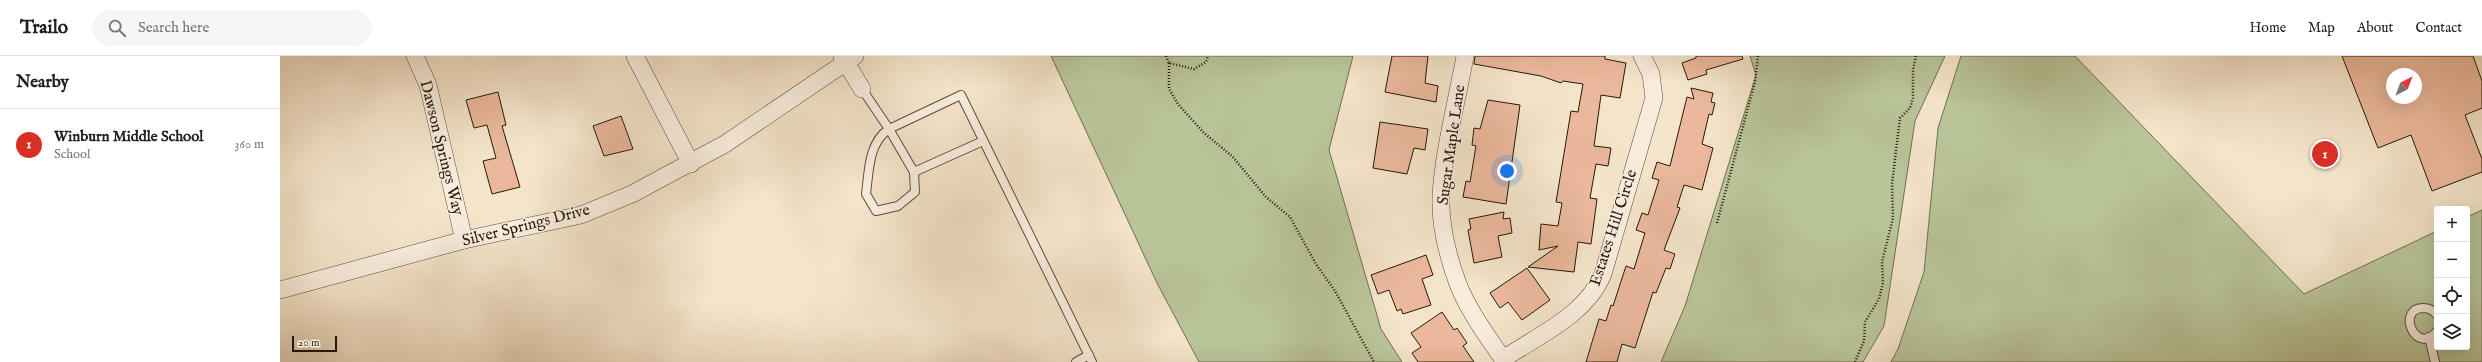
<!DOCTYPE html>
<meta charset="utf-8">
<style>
body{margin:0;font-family:"IM FELL English",serif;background:#f6f6f6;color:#202124}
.controls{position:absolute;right:12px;bottom:12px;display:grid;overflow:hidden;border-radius:4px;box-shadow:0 4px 16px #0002}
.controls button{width:36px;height:36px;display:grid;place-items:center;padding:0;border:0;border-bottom:1px solid #e0e0e0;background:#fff;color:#202124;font:20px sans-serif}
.compass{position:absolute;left:2106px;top:12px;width:36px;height:36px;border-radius:50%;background:#fff;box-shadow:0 4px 16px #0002;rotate:42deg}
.scale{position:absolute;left:12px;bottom:10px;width:45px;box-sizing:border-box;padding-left:4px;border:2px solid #26190c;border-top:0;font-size:11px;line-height:14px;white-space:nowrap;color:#26190c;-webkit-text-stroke:3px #f8eddd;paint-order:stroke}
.you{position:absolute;left:1227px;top:115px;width:14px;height:14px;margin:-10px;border:3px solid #fff;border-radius:50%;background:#1a73e8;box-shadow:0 0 0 6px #1a73e833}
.badge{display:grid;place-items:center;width:26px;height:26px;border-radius:50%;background:#d93025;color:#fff;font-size:13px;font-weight:700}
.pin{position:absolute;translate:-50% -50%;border:2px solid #fff;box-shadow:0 1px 4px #0006}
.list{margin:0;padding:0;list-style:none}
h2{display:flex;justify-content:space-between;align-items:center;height:52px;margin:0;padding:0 16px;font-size:17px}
h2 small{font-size:13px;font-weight:400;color:#757577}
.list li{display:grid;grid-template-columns:26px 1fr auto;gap:12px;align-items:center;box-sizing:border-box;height:72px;padding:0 16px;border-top:1px solid #e0e0e0}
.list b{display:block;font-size:15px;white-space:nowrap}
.list p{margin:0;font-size:13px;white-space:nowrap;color:#757577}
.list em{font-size:13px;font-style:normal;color:#757577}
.icon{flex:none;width:22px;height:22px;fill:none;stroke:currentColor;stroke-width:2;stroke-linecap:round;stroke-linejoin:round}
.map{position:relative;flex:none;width:2202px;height:306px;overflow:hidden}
header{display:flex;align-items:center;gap:24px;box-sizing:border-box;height:56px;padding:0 20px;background:#fff;border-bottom:1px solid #e0e0e0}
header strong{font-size:19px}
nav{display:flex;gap:22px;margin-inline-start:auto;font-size:14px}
.search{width:280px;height:36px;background:#f6f6f6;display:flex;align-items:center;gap:10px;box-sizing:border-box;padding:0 14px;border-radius:22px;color:#757577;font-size:15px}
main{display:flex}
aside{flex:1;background:#fff}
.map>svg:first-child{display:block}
</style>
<header>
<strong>Trailo</strong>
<div class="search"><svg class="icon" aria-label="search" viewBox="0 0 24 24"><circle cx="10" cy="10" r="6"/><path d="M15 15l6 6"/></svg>Search here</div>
<nav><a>Home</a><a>Map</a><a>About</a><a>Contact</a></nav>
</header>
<main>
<aside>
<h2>Nearby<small></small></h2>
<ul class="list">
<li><span class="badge">1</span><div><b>Winburn Middle School</b><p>School</p></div><em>360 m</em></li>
</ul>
</aside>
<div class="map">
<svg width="2202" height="306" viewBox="0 0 2202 306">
<rect width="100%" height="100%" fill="#f4e4ca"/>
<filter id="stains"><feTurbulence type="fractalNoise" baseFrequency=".005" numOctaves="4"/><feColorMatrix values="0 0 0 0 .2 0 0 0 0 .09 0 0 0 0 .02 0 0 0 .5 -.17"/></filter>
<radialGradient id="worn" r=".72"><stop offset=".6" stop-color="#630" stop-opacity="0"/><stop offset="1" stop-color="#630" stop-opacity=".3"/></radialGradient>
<g fill="#b9c599" stroke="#706f52">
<path d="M771,0h302l-24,94 52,179 21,33h-203l-42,-79z"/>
<path d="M1470,0h195l-30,65 -31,205 -21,36h-202l24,-56 71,-231z"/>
<path d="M1681,0h114l229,238 133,-63v116h30v-130l15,-7v152h-591l7,-13 26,-77 14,-144z"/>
</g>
<g fill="#ebb89c" stroke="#26190c" fill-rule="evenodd">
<path d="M1112,0h36l-3,27 13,3 -2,16 -51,-10z"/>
<path d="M1195,0h130v3l21,4 -6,35 -19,-3 -7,51 17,2 -3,18 -12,-2 -6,34 7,1 -6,45 -13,-2 -4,30 -46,-5 30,-21 -19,4 2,-26 17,2 4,-23 -6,-1 15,-91 7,1 5,-28 -20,-3 -2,2 -20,-7 -67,-12z"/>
<path d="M1416,0h46l1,3 -37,11 1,4 -19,6 -6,-17 14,-5z"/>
<path d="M2062,0h131l9,25v27l-17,7 17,44v13l-50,19 -21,-56 -33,13zM2112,18h24v24h-24z"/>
<path d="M1411,32l22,5 -2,9 4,1 -3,12 -3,-1 -7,30 11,4 -11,42 -18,-5 -7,22 3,1 -16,42 11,4 -5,15 -4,-1 -10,25 -3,-1 -18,56 -13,-4 -5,18h-31l13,-43 7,2 5,-16 2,1 13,-40 8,3 11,-36 -9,-3 6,-17 6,2 11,-35 -7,-2 5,-16 13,4 17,-69 7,2z"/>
<path d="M218,36l8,33 -4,1 18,61 -28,7 -9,-33 13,-3 -9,-33 -13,3 -8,-28z"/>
<path d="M1208,44l32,5 -14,99 -43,-7 3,-16 4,1 6,-36 -4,-1 2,-17 6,1z"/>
<path d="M341,60l12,33 -29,7 -11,-30z"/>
<path d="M1100,66l48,7 -3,21 -11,-2 -7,26 -34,-6z"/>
<path d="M1224,156l-1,7 7,-1 2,15 -14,3 4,21 -28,6 -6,-33 3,-1 -2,-10z"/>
<path d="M1146,199l7,20 -11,4 9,26 -28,9 -2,-5 -4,2 -8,-21 -11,4 -7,-19z"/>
<path d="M1247,212l23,32 -28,20 -14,-18 -8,6 -10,-15z"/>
<path d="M1162,256l12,18 3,-2 10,15 -4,3 11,16h-56l-6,-9 9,-6 -10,-14z"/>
</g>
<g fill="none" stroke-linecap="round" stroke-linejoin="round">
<g stroke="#5a4c3c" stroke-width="10">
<g id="service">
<path d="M582,33l27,40 72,-34 131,267"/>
<path d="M634,116l1,20 -17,14 -22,5 -10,-17c3,-22 2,-51 23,-65l25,43 69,-31"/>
<path d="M2157,259c-3,-4 -8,-7 -14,-7 -28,1 -6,49 14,23"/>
<path d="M2149,281l6,25"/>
<path d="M796,306l13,-7"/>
</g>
</g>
<g stroke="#5a4c3c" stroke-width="18">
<g id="minor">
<path d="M135,0l13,29 36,155"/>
<path d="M355,0l56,108"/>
<path d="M562,0l20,33"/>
<path d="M1185,0c-8,45 -22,97 -24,141 -1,29 7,60 17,87 11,28 30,53 47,78"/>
<path d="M0,234l184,-50 117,-25 51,-21 93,-50 130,-88"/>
<path d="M1223,303c36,-24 83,-44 100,-85l51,-176 -3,-24 -9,-18"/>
</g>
</g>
<g stroke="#26190c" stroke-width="2.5" stroke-dasharray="1 2" stroke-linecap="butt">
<path d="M886,0l3,7 25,6 12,-7 2,-6"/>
<path d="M889,7v26l9,15 26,29 28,23 34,41 24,20 26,47 19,27 39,71"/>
<path d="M1437,167l38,-141 3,-26"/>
<path d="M1575,306l9,-21 1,-19 14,-23 4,-16 -1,-21 11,-44 -1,-34 8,-66 10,-10 3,-10v-28l3,-14"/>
</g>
<use href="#service" stroke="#f8eddd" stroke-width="8"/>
<use href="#minor" stroke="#f8eddd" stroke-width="17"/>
</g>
<g text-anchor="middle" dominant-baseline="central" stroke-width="3" stroke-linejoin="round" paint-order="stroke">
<g font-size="16" fill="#26190c" stroke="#f8eddd">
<text transform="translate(1172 89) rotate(-82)">Sugar Maple Lane</text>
<text transform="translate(161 92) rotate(76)">Dawson Springs Way</text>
<text transform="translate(246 170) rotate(-14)">Silver Springs Drive</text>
<text transform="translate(1334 172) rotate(-72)">Estates Hill Circle</text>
</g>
</g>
<rect width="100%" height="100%" filter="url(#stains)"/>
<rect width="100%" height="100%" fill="url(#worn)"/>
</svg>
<div class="controls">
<button>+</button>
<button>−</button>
<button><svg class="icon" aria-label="locate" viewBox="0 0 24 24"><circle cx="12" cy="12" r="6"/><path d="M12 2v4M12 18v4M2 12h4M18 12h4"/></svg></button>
<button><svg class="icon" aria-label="layers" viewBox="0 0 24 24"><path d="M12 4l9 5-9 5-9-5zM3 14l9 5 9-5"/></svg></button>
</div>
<svg class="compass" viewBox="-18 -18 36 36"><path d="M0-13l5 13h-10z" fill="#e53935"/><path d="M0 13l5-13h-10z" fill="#757577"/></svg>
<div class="scale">20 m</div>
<div class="you"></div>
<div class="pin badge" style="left:2045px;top:98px">1</div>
</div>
</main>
